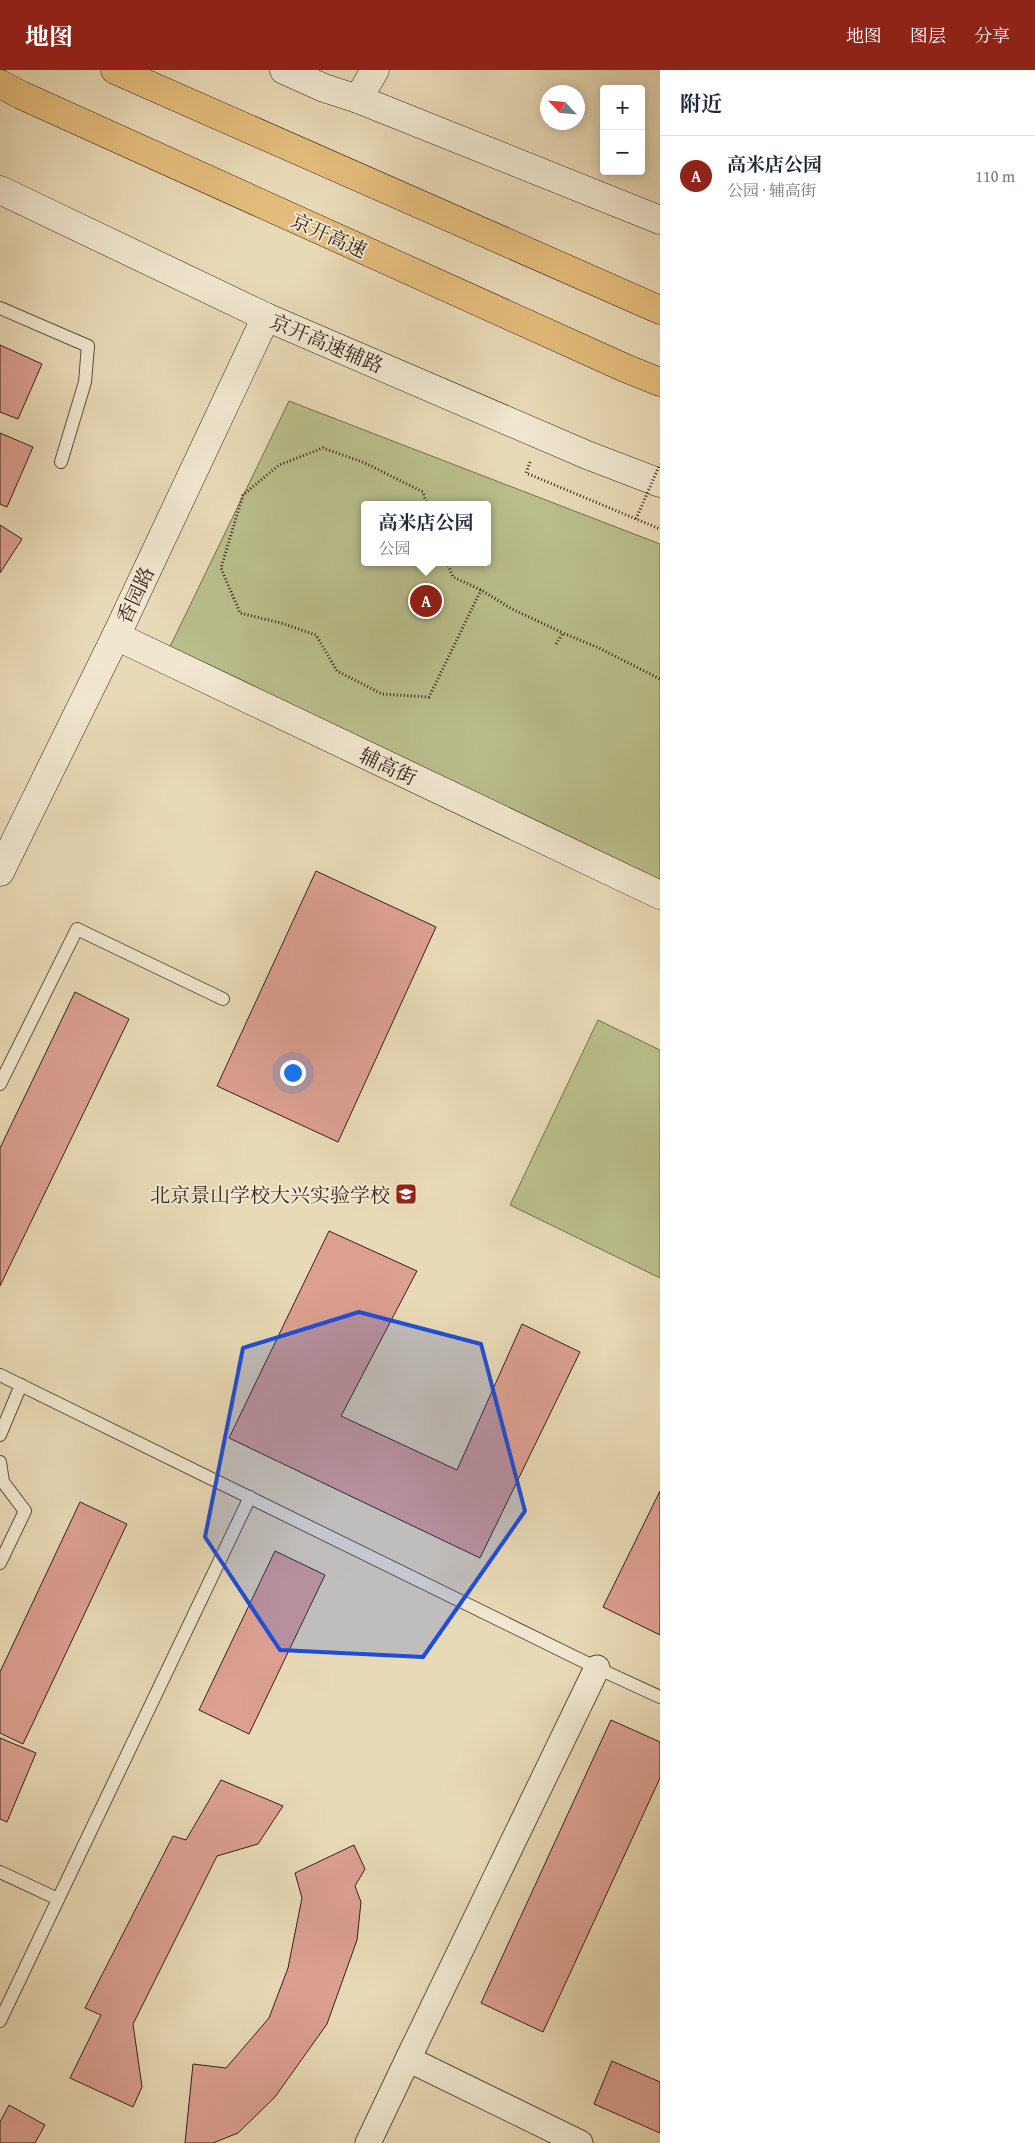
<!DOCTYPE html>
<html lang="zh">
<meta charset="utf-8">
<style>
body{margin:0;font-family:"Gentium Book Plus","Noto Serif SC",serif;background:#f6f6f7;color:#1f2937}
.controls{position:absolute;right:15px;top:15px;display:grid;overflow:hidden;border-radius:5px;box-shadow:0 2px 12px #0003}
.controls button{width:45px;height:45px;display:grid;place-items:center;padding:0;border:0;border-bottom:1px solid #e0e1e3;background:#fff;color:#1f2937;font:25px sans-serif}
.compass{position:absolute;left:540px;top:15px;width:45px;height:45px;border-radius:50%;background:#fff;box-shadow:0 2px 12px #0003;rotate:296deg}
.you{position:absolute;left:292px;top:1002px;width:18px;height:18px;margin:-12px;border:4px solid #fff;border-radius:50%;background:#1a73e8;box-shadow:0 0 0 8px #1a73e833}
.badge{display:grid;place-items:center;width:32px;height:32px;border-radius:50%;background:#8f2418;color:#fff;font-size:16px;font-weight:700}
.pin{position:absolute;translate:-50% -50%;border:2px solid #fff;box-shadow:0 1px 5px #0006}
.popup{position:absolute;left:361px;top:431px;width:130px;height:65px;box-sizing:border-box;display:grid;place-content:center;border-radius:5px;background:#fff;filter:drop-shadow(0 1px 4px #0005);font-size:16px;white-space:nowrap;color:#747a83}
.popup b{font-size:19px;color:#1f2937}
.popup::after{content:'';position:absolute;left:50%;top:100%;margin-left:-10px;border:10px solid transparent;border-top-color:#fff}
.list{margin:0;padding:0;list-style:none}
h2{display:flex;justify-content:space-between;align-items:center;height:65px;margin:0;padding:0 20px;font-size:21px}
h2 small{font-size:16px;font-weight:400;color:#747a83}
.list li{display:grid;grid-template-columns:32px 1fr auto;gap:15px;align-items:center;box-sizing:border-box;height:80px;padding:0 20px;border-top:1px solid #e0e1e3}
.list b{display:block;font-size:19px;white-space:nowrap}
.list p{margin:0;font-size:16px;white-space:nowrap;color:#747a83}
.list em{font-size:16px;font-style:normal;color:#747a83}
.map{position:relative;flex:none;width:660px;height:2073px;overflow:hidden}
header{display:flex;align-items:center;gap:30px;box-sizing:border-box;height:70px;padding:0 25px;background:#8f2418;color:#fff}
header strong{font-size:24px}
nav{display:flex;gap:28px;margin-inline-start:auto;font-size:18px}
main{display:flex}
aside{flex:1;background:#fff}
.map>svg:first-child{display:block}
</style>
<header>
<strong>地图</strong>
<nav><a>地图</a><a>图层</a><a>分享</a></nav>
</header>
<main>
<div class="map">
<svg width="660" height="2073" viewBox="0 0 660 2073">
<rect width="100%" height="100%" fill="#e9dab7"/>
<filter id="stains"><feTurbulence type="fractalNoise" baseFrequency=".004" numOctaves="4"/><feColorMatrix values="0 0 0 0 .2 0 0 0 0 .09 0 0 0 0 .02 0 0 0 .5 -.17"/></filter>
<radialGradient id="worn" r=".72"><stop offset=".6" stop-color="#630" stop-opacity="0"/><stop offset="1" stop-color="#630" stop-opacity=".3"/></radialGradient>
<g fill="#b9be8c" stroke="#776e52" fill-rule="evenodd">
<path d="M289,331l371,143v351l-496,-236zM365,435h122v57h-122z"/>
<path d="M598,950l62,30v228l-150,-73z"/>
</g>
<g fill="#dca091" stroke="#351f17">
<path d="M0,275l42,19 -24,55 -18,-7z"/>
<path d="M0,363l33,14 -26,60 -7,-3z"/>
<path d="M0,455l22,14 -22,34z"/>
<path d="M316,801l120,56 -98,215 -121,-56z"/>
<path d="M75,922l54,27 -129,267v-138z"/>
<path d="M329,1161l88,40 -76,145 116,54 65,-146 58,28 -100,206 -251,-120z"/>
<path d="M660,1421v144l-57,-28z"/>
<path d="M80,1432l47,22 -104,220 -23,-11v-61z"/>
<path d="M275,1481l50,24 -76,159 -50,-24z"/>
<path d="M611,1650l49,22v36l-117,254 -62,-29z"/>
<path d="M0,1668l36,15 -29,69 -7,-3z"/>
<path d="M221,1710l62,26 -25,38 -41,12 -84,168 9,63 -9,20 -63,-29 31,-63 -16,-7 88,-172 13,4z"/>
<path d="M354,1775l11,24 -10,17 6,16 -4,38 -30,84 -52,73 -37,36 -25,10h-28l8,-79 33,4 43,-50 19,-50 14,-70 -7,-25z"/>
<path d="M612,1991l48,21v51l-66,-29z"/>
<path d="M9,2035l36,20 -10,18h-35v-21z"/>
</g>
<g fill="none" stroke-linecap="round" stroke-linejoin="round">
<g stroke="#624e3f" stroke-width="14">
<g id="lane">
<path d="M0,238l88,38 -3,36 -24,80"/>
<path d="M0,1014l77,-155 146,70"/>
<path d="M0,1305l597,293 63,29"/>
<path d="M0,1365l21,-50"/>
<path d="M0,1392l3,20 22,29 -25,52"/>
<path d="M0,1802l58,27"/>
<path d="M0,1951l250,-524"/>
</g>
</g>
<g stroke="#624e3f" stroke-width="27">
<g id="street">
<path d="M368,2073l40,-84"/>
<path d="M580,2073l-172,-84 189,-391"/>
</g>
</g>
<g stroke="#351f17" stroke-width="29">
<g id="secondary">
<path d="M284,0l40,18 34,11 302,121"/>
<path d="M358,29l17,-29"/>
<path d="M0,120l266,127 321,138 73,28"/>
<path d="M116,566l544,259"/>
<path d="M0,802l116,-236 150,-319"/>
</g>
</g>
<g stroke="#351f17" stroke-width="29">
<g id="highway">
<path d="M115,0l545,240"/>
<path d="M0,14l21,11 604,273 35,14"/>
</g>
</g>
<g stroke="#351f17" stroke-width="3" stroke-dasharray="1 2.5" stroke-linecap="butt">
<path d="M530,392l-4,11 134,56"/>
<path d="M427,435l-4,-13 -58,-29 -42,-15 -44,17 -36,30 -22,73 19,45 41,10 35,12 21,36 45,23 47,3 52,-107"/>
<path d="M447,492l6,15 28,13 31,19 51,24"/>
<path d="M556,574l7,-11 36,15 61,31"/>
</g>
<use href="#lane" stroke="#f1e7d0" stroke-width="12"/>
<use href="#street" stroke="#f1e7d0" stroke-width="25"/>
<use href="#secondary" stroke="#f1e7d0" stroke-width="28"/>
<use href="#highway" stroke="#e4bd7c" stroke-width="28"/>
<path stroke="#351f17" stroke-width="3" stroke-dasharray="1 2.5" stroke-linecap="butt" d="M636,449l24,-55"/>
</g>
<path fill="#1d4ed8" fill-opacity="0.2" stroke="#1d4ed8" stroke-width="4" stroke-linejoin="round" d="M359,1242l122,32 44,167 -102,146 -143,-7 -75,-113 38,-189z"/>
<defs>
<g id="school-square" transform="scale(1.125)"><rect x="-9" y="-9" width="18" height="18" rx="4" fill="#8f2418" stroke="#f1e7d0"/><path d="M0-5L7-2L0 1L-7-2ZM-4 1L0 2.5L4 1V4Q0 6-4 4Z" fill="#fff"/></g>
</defs>
<g fill-rule="evenodd">
<use href="#school-square" x="406" y="1124"/>
</g>
<g text-anchor="middle" dominant-baseline="central" stroke-width="4" stroke-linejoin="round" paint-order="stroke">
<g font-size="20" fill="#351f17" stroke="#f1e7d0">
<text transform="translate(329 165) rotate(24)">京开高速</text>
<text transform="translate(327 273) rotate(23)">京开高速辅路</text>
<text transform="translate(135 525) rotate(-65)">香园路</text>
<text transform="translate(388 696) rotate(25)">辅高街</text>
</g>
<g font-size="20" fill="#351f17" stroke="#f1e7d0" text-anchor="end">
<text x="390" y="1124">北京景山学校大兴实验学校</text>
</g>
</g>
<rect width="100%" height="100%" filter="url(#stains)"/>
<rect width="100%" height="100%" fill="url(#worn)"/>
</svg>
<div class="controls">
<button>+</button>
<button>−</button>
</div>
<svg class="compass" viewBox="-18 -18 36 36"><path d="M0-13l5 13h-10z" fill="#e53935"/><path d="M0 13l5-13h-10z" fill="#747a83"/></svg>
<div class="you"></div>
<div class="pin badge" style="left:426px;top:531px">A</div>
<div class="popup"><b>高米店公园</b>公园</div>
</div>
<aside>
<h2>附近<small></small></h2>
<ul class="list">
<li><span class="badge">A</span><div><b>高米店公园</b><p>公园 · 辅高街</p></div><em>110 m</em></li>
</ul>
</aside>
</main>
